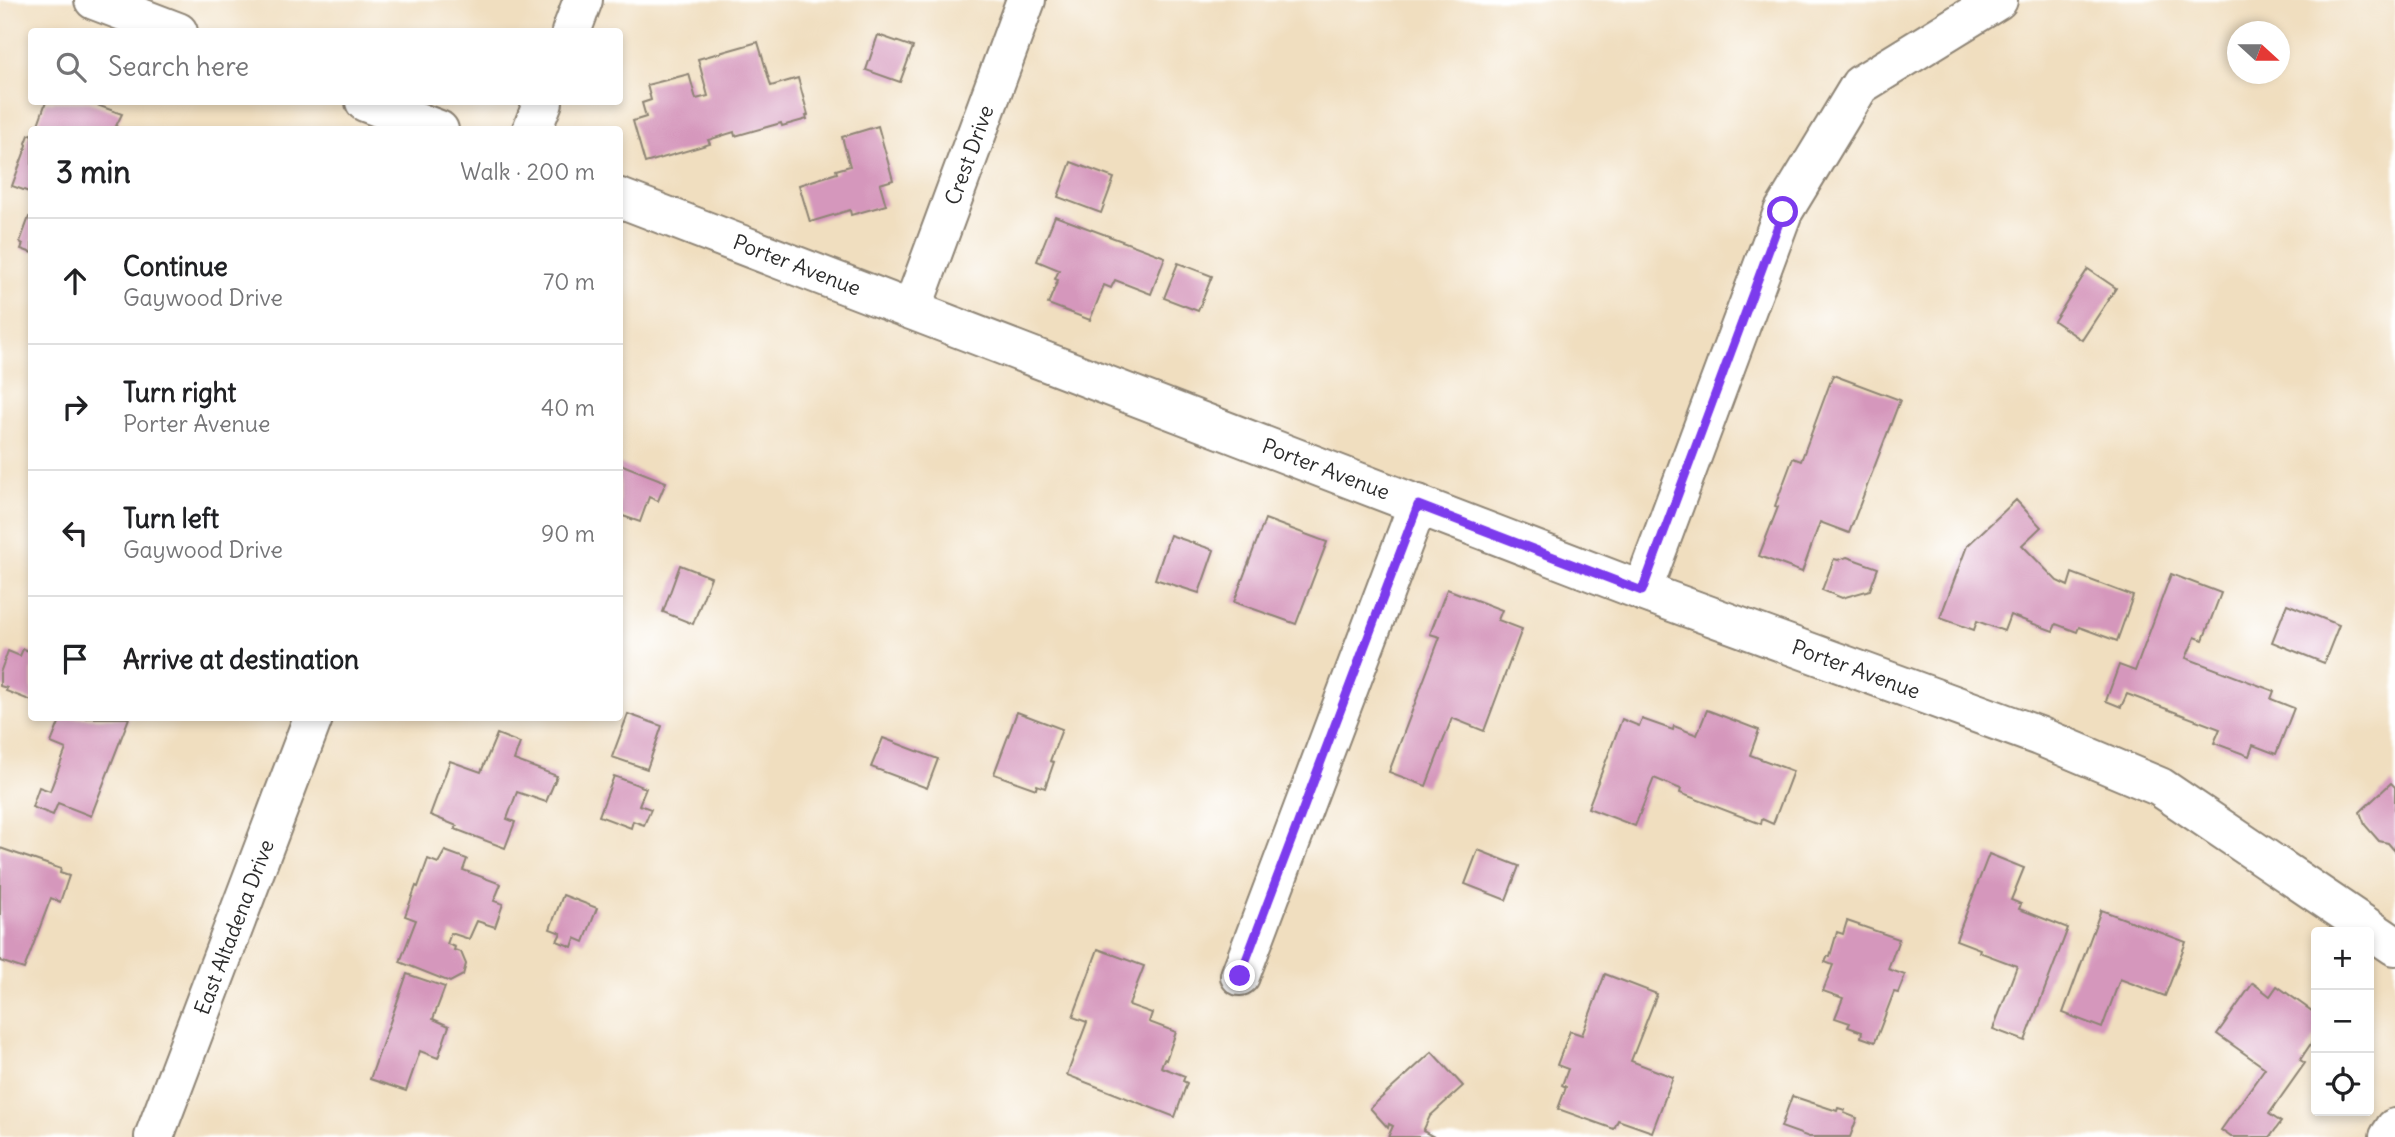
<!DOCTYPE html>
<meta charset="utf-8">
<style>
body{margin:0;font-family:Delius,sans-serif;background:#f2f2f2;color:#202124}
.controls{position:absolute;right:21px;bottom:21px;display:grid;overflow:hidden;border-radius:7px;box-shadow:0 4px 10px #0003}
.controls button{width:63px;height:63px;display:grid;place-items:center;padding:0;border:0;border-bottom:2px solid #e0e0e0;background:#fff;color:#202124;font:35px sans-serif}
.compass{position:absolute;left:2227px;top:21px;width:63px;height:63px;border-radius:50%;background:#fff;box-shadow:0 4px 10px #0003;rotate:111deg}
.stop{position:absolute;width:21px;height:21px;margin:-16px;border:5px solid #7c3aed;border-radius:50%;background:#fff}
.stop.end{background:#7c3aed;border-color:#fff;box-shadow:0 2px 7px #0008}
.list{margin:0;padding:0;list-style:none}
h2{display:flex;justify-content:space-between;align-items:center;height:91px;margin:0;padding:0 28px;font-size:30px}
h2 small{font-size:23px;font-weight:400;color:#757577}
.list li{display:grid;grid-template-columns:46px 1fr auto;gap:21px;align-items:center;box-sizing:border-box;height:126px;padding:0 28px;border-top:2px solid #e0e0e0}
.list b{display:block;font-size:26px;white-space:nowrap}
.list p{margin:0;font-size:23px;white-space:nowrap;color:#757577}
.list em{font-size:23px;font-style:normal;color:#757577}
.icon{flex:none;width:38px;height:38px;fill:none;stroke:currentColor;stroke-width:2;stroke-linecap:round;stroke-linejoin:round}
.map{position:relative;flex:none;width:2395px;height:1137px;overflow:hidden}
.search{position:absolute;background:#fff;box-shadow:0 4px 10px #0003;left:28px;top:28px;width:595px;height:77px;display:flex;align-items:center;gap:18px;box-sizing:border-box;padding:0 24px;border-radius:7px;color:#757577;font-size:26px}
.panel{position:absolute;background:#fff;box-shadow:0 4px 10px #0003;left:28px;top:126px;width:595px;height:595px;border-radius:7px}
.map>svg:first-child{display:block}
</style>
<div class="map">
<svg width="2395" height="1137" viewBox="0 0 2395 1137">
<rect width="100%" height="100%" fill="#fff"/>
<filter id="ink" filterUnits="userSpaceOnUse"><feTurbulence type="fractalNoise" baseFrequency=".0143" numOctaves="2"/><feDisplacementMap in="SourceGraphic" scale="14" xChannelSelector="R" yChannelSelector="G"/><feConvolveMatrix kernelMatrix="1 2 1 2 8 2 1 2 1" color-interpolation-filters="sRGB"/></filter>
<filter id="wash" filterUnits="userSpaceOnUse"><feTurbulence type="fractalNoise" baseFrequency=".00686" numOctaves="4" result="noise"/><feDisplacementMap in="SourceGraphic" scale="28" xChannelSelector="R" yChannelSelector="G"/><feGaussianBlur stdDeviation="1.57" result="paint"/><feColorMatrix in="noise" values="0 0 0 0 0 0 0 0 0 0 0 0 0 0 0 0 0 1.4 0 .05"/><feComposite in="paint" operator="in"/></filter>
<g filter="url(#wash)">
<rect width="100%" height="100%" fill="#f0debf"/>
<g id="blocks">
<g fill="#d597bc">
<path d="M878,35l35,12 -13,35 -34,-12z"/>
<path d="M758,42l13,44 27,-8 10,37 -2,1 1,3 -25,7 -1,-3 -46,13 -1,-4 -26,8 2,4 -65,19 -12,-42 13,-4 -4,-14 9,-3 -4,-15 42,-11 7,25 12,-3 -10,-37z"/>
<path d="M46,102h43l33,12 -8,16h-78z"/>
<path d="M878,126l15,54 -13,4 6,21 -35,10 -1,-5 -40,12 -11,-37 38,-12 -1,-3 14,-4 -8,-29z"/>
<path d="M32,134v59l-20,-7 15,-41 -1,-2 3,-8z"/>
<path d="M1071,162l43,16 -13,35 -43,-16z"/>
<path d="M1055,216l110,41 -14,37 -36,-14 -4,8 -7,-3 -14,35 -42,-16 10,-24 -3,-1 4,-9 -22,-9z"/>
<path d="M29,217l3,1v35l-11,-4 2,-5 -3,-2z"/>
<path d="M1178,263l34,13 -14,35 -34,-13z"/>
<path d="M2088,269l28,19 -34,52 -28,-19z"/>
<path d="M1833,375l67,25 -51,133 -29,-11 -18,50 -43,-16 19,-49 -3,-1 18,-48 8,3z"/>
<path d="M620,464l46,18 -8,19 -9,-4 -9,25 -20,-7z"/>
<path d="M2016,500l25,27 -19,18 35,36 11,5 4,-13 61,23 -16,45 -38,-14 -2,5 -21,-8 -3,7 -43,-16 -6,16 -27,-10 -3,9 -34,-12 27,-72z"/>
<path d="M1265,519l62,23 -31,82 -62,-22z"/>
<path d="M1170,535l44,15 -15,43 -44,-14z"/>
<path d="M1847,557l31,11 -8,22 -28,8 -20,-8 12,-31 4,1z"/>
<path d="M680,565l31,12 -18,47 -30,-12z"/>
<path d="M2171,574l50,19 -18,47 -8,-3 -9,21 88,33 -3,8 23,9 -18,46 -23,-9 -4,11 -35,-13 6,-14 -93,-35 -6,13 -15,-6 13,-36 16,6z"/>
<path d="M1447,589l55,21 -4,10 24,9 -38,102 -32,-13 -26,68 -37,-14 51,-135 -10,-3z"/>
<path d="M2287,604l52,21 -15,38 -52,-21z"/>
<path d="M23,649l9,3v49l-26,-10 1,-3 -7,-2v-13l8,-22 12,5z"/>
<path d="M1707,710l52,20 -9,25 43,16 -20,53 -11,-5 -1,5 -81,-31 1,-4 -27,-11 -19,48 -47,-18 34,-89 17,7 3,-7 31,11 1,-4 23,9z"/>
<path d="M1017,712l45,17 -12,32 4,1 -9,26 -8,-3 -1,4 -42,-15z"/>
<path d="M628,714l34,12 -15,43 -35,-12z"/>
<path d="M61,718h68l-38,98 -33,-13 -5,12 -21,-8 7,-20 11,4 16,-42 -15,-6z"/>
<path d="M497,734l23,9 -6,17 43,16 -11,26 -29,-10 -10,27 8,3 -10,26 -50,-19 2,-3 -27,-11 20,-54 31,11z"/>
<path d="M883,738l55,21 -11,29 -56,-21z"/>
<path d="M614,776l32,12 -7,17 12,4 -7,16 -11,-4 -2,7 -32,-12z"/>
<path d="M2391,783l4,4v64l-7,-8 -9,-2 -14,-16 -5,-13z"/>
<path d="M0,848l61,21 -1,4 9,3 -9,26 -9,-4 -27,71 -24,-8z"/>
<path d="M1478,850l41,16 -13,34 -41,-16z"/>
<path d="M445,851l22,8 -4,11 38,14 -7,17 9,3 -8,23 -18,-6 -8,18 -18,-6 -4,11 8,3 -1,3 7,2 5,12 -3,11 -13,7 -50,-20 16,-42 -11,-4 11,-30 2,1 10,-28 10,4z"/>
<path d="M1989,854l35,14 -13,32 10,4 -2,5 49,19 -43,113 -32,-12 24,-63 -38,-14 1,-3 -24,-9z"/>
<path d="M563,895l34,13 -13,34 -9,-4 -3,9 -15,-6 4,-8 -11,-4z"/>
<path d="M2101,910l85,32 -21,54 -45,-17 -18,49 -39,-15z"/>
<path d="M1847,921l52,18 -11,30 17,6 -7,18 -4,-1 -19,50 -14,-5 1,-5 -14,-5 2,-4 -15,-5 8,-20 -20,-7 10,-26 -8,-3 3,-6h2l7,-24 6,2z"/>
<path d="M1098,949l46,17 -15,39 23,8 -3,9 27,10 -10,28 -2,-1 -3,8 24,9 -2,5 4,2 -12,34 -108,-42 20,-53 -14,-5z"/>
<path d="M407,974l38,13 -12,32 16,7 -11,32 -18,-7 -14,40 -36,-12z"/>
<path d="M1605,974l52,20 -26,67 42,16 -21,55 -34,-12 -4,9 -56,-20 8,-22 -4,-2 6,-16 -11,-4 13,-34 12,4z"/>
<path d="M2253,983l17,13 7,-10 39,28v22l-16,24 5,3 -36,51 12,8 -11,15h-39l-10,-7 44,-62 -48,-34z"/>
<path d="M1432,1052l31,34 -33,30 -7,15 11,6h-46l5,-11 -4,-2 -1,4 -18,-20z"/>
<path d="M1792,1096l45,15 1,-3 7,2 -1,3 13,5 -7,19h-41l-28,-10z"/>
</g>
</g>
</g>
<g filter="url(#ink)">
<use href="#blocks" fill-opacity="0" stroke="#8e8475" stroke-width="2"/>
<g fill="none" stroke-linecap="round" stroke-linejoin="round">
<g stroke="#8e8475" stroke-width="42">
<g id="street">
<path d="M94,0l84,32"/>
<path d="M365,102l74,28"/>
<path d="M620,198l1022,393 397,145 121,51 235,159"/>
<path d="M912,309l114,-309"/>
<path d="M1642,591l141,-379 77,-127 138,-85"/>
<path d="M1240,976l178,-472"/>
<path d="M2389,1137l6,-9"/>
</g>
</g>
<g stroke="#8e8475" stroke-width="42">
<g id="secondary">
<path d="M571,32l12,-32"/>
<path d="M532,130l11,-28"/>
<path d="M154,1137l159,-419"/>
</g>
</g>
<use href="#street" stroke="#fff" stroke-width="38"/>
<use href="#secondary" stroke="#fff" stroke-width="38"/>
</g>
</g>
<g fill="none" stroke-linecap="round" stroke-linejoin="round" filter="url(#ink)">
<path stroke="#7c3aed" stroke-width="9" d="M1240,976l178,-471 224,86 141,-379"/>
</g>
<g text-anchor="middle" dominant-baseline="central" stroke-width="7" stroke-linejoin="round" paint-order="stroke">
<g font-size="21" fill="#2b2b2b" stroke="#fff">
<text transform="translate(969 155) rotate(-70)">Crest Drive</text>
<text transform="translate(797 265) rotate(21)">Porter Avenue</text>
<text transform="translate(1326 469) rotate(21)">Porter Avenue</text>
<text transform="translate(1856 669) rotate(20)">Porter Avenue</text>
<text transform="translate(234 927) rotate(-69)">East Altadena Drive</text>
</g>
</g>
</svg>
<div class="controls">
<button>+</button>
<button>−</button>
<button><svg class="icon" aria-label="locate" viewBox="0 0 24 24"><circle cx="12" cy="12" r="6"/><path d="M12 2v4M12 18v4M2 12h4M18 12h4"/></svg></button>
</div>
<svg class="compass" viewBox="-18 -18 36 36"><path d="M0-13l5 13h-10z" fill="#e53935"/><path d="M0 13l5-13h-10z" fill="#757577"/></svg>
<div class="stop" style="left:1783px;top:212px"></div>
<div class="stop end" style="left:1240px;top:976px"></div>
<div class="search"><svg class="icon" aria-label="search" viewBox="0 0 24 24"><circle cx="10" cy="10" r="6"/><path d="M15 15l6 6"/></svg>Search here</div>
<section class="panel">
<h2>3 min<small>Walk · 200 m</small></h2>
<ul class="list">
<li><svg class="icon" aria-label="ahead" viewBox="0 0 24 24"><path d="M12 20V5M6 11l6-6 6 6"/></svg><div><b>Continue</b><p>Gaywood Drive</p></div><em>70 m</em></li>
<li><svg class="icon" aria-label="right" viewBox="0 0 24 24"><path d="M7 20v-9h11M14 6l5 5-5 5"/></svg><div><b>Turn right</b><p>Porter Avenue</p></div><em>40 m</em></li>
<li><svg class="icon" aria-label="left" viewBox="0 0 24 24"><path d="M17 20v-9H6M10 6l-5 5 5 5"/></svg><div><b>Turn left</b><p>Gaywood Drive</p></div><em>90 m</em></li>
<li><svg class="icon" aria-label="arrive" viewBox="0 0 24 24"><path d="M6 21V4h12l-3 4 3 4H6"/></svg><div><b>Arrive at destination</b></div></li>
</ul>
</section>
</div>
